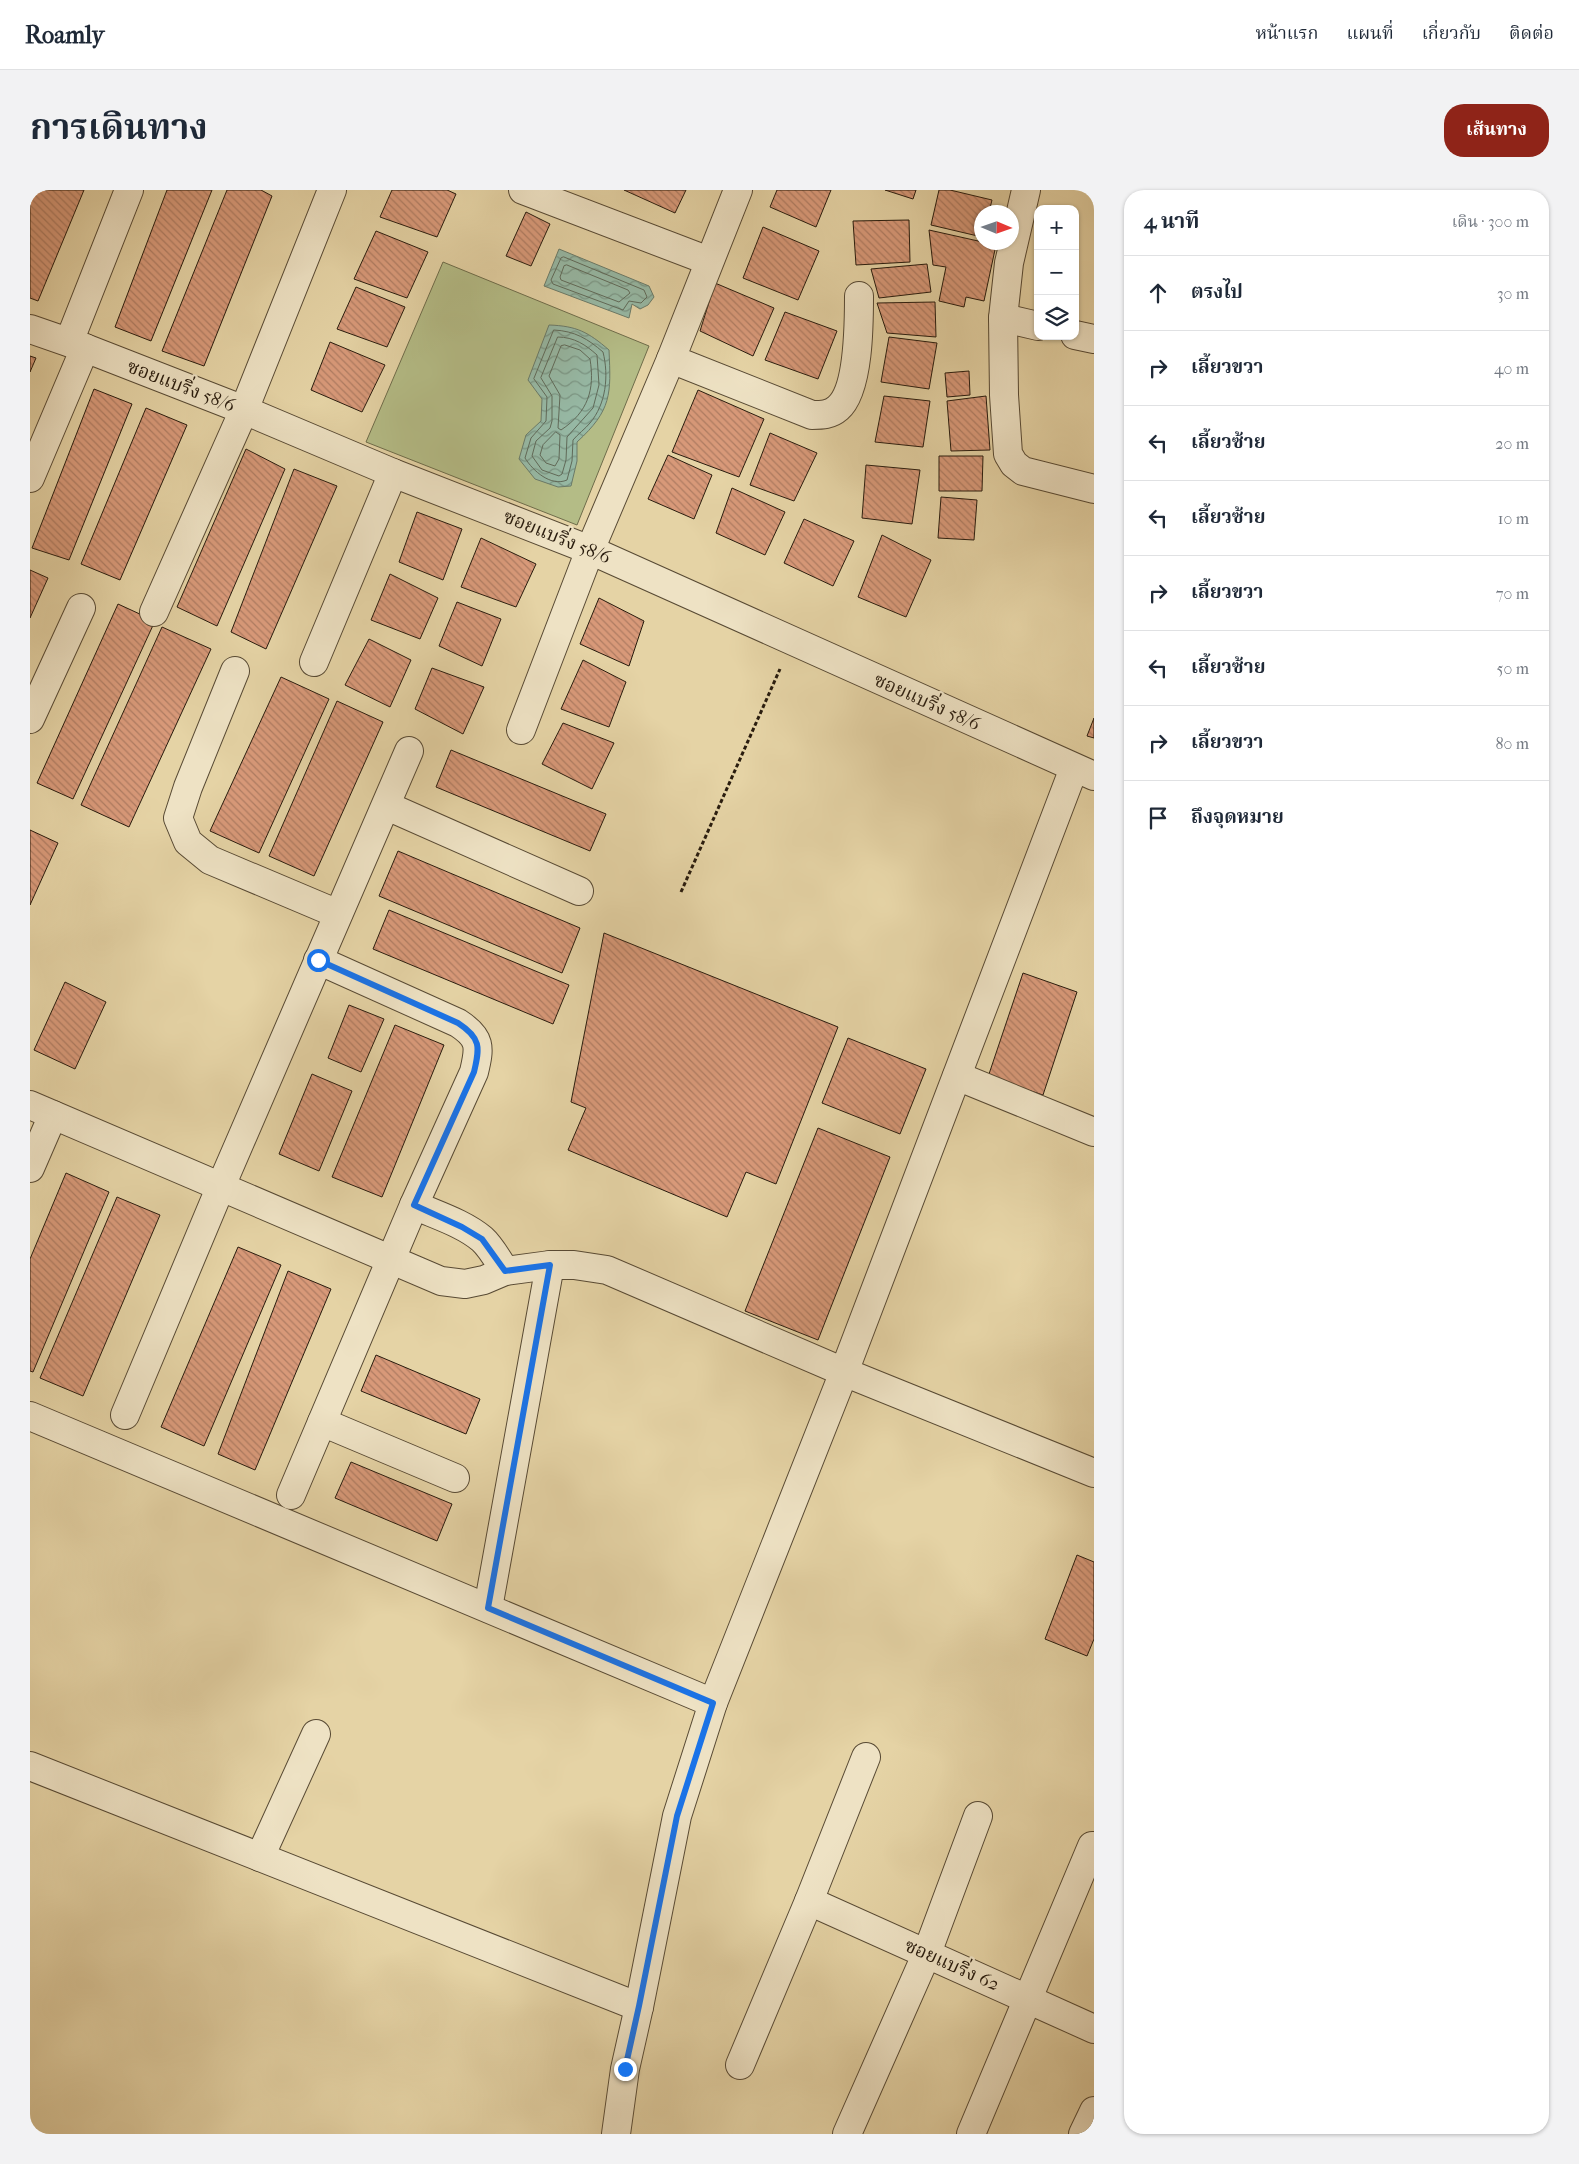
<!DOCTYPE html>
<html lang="th">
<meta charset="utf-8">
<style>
body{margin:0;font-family:"IM FELL French Canon","Noto Serif Thai",serif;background:#f2f2f3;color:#1f2937}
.controls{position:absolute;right:15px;top:15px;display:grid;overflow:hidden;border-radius:10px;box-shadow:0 1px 4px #0004}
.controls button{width:45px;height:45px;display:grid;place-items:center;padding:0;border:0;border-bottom:1px solid #e0e1e3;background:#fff;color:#1f2937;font:25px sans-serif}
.compass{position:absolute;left:944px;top:15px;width:45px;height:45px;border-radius:50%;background:#fff;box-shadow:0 1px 4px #0004;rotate:92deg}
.stop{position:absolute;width:15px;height:15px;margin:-11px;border:4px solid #1a73e8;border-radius:50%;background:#fff}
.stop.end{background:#1a73e8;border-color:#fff;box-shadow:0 1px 5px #0008}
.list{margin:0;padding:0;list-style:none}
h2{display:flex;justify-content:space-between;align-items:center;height:65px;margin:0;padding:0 20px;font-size:21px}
h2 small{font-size:16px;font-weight:400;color:#747a83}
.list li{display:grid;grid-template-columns:32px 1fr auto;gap:15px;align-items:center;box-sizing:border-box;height:75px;padding:0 20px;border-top:1px solid #e0e1e3}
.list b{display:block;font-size:19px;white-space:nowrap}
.list em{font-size:16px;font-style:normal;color:#747a83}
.icon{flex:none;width:28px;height:28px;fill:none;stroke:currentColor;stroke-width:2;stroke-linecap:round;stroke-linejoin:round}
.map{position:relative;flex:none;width:1064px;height:1944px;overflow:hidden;border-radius:20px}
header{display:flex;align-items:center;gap:30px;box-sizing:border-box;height:70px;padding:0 25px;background:#fff;border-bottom:1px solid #e0e1e3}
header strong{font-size:24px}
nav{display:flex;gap:28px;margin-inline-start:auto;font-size:18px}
.intro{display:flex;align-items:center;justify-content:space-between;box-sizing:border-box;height:120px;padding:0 30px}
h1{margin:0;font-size:35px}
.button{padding:12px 22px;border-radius:20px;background:#8f2418;color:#fff;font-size:18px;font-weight:700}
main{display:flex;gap:30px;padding:0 30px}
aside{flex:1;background:#fff;border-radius:20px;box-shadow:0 1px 4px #0004}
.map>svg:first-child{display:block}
</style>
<header>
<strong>Roamly</strong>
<nav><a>หน้าแรก</a><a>แผนที่</a><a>เกี่ยวกับ</a><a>ติดต่อ</a></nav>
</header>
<div class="intro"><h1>การเดินทาง</h1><a class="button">เส้นทาง</a></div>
<main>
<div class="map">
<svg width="1064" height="1944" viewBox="0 0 1064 1944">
<defs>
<pattern id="water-waves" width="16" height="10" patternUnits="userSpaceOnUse" patternTransform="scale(1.25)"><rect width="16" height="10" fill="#96b8a4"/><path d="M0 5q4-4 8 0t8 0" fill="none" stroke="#7a9584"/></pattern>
<pattern id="building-back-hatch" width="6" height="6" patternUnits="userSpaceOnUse" patternTransform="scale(1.25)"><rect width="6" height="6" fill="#d89979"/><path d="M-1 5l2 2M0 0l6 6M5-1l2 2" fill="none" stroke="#af7c62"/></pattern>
</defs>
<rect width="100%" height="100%" fill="#e5d3a5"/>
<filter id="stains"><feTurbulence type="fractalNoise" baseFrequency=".004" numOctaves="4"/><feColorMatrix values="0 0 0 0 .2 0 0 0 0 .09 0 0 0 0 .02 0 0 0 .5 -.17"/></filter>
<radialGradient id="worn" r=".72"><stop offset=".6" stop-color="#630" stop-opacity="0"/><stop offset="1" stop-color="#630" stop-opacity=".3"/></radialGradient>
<path fill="#b4bc86" stroke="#6e6c4a" d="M413,72l206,84 -72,179 -211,-83z"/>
<g fill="url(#water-waves)" stroke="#6a7a68">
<path d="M529,59l90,37 5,11 -6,8 -8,4 -8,-5 -3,14 -85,-32z"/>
<path d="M519,135c28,1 39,7 60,25 2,44 3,60 -32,92v19l-6,25 -13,1 -23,-8 -16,-20 7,-24 15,-14 1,-22 -14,-19z"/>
</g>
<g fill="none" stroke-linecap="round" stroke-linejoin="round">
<g stroke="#606a59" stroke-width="1">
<path d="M534,67l80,33 3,7 -6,6 -12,-2 -6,9 -70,-26 -2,-4 10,-22z"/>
<path d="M537,75l61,25 2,3 -11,9 -58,-22 -1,-3 4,-11z"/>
<path d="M524,140c21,1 34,9 49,22 6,24 3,52 -13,71 -5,6 -12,11 -17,17l-1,21 -5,19c-16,7 -34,-9 -42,-22l6,-20 15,-17 1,-24 -13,-18z"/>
<path d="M528,147c16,0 28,8 39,18l2,30 -6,23 -26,29 -1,23 -4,14 -3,2 -17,-6 -10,-14 4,-15 14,-13 2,-7v-25l-11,-18z"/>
<path d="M535,155l15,5 10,9c5,31 -2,53 -29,71l-3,-2 2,-33 -11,-19 12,-30z"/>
<path d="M526,242l4,3 -1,24 -4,7 -9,-3 -6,-8 3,-10z"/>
</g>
</g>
<g fill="url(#building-back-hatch)" stroke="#291c0e">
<path d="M5,0h49l-46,111 -8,-3v-96z"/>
<path d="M137,0h45l-61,151 -36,-14z"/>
<path d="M197,0h34l11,6 -68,170 -42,-15z"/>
<path d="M362,0h55l9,4 -19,43 -57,-20z"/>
<path d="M594,0h62l-11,23z"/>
<path d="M747,0h54l-15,37 -46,-20z"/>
<path d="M855,0h31l-3,9z"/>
<path d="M909,0h11l42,10 -3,12h-7v25l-51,-12z"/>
<path d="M496,22l24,12 -19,42 -25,-10z"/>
<path d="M879,30l1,42 -54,3 -3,-44z"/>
<path d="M733,37l56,24 -21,49 -55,-22z"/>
<path d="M899,40l67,15 -12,56 -18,-4 -2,10 -25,-6 7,-34 -13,-2z"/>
<path d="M346,41l52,21 -21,46 -53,-19z"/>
<path d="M897,74l4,28 -52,6 -8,-29z"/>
<path d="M685,93l59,25 -21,48 -53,-25z"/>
<path d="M326,97l49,20 -18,40 -50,-18z"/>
<path d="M905,112l1,35 -49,-4 -10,-30z"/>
<path d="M755,122l52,19 -19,48 -53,-19z"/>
<path d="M859,147l48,6 -8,46 -48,-7z"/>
<path d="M300,152l55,23 -23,47 -51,-22z"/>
<path d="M0,166l6,2 -6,14z"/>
<path d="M939,181l1,24 -23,2 -2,-24z"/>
<path d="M64,199l38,15 -63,156 -37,-12z"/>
<path d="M668,200l66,29 -25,58 -67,-25z"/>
<path d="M854,206l46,5 -7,46 -48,-5z"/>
<path d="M956,206l4,54 -39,1 -4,-50z"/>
<path d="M116,218l41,17 -67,155 -39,-16z"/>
<path d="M740,243l47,20 -23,48 -44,-16z"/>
<path d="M216,259l39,20 -68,157 -40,-19z"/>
<path d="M638,265l44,20 -18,44 -46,-20z"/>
<path d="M909,266h44l-1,35h-43z"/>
<path d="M836,275l54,5 -8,54 -50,-6z"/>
<path d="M264,279l43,17 -71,163 -35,-17z"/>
<path d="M702,298l53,24 -20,43 -49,-22z"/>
<path d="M911,307l36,3 -3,40 -36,-2z"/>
<path d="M387,322l45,17 -19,51 -44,-18z"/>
<path d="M774,329l50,22 -21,45 -49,-23z"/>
<path d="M852,345l49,25 -25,57 -48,-20z"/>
<path d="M451,348l55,26 -20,43 -55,-20z"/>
<path d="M0,380l18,8 -18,40z"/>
<path d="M360,384l48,24 -18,41 -49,-19z"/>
<path d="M569,408l45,23 -15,45 -49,-22z"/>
<path d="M427,412l44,17 -19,47 -43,-20z"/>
<path d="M88,414l37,17 -82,178 -36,-16z"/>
<path d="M132,437l49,22 -82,178 -48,-22z"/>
<path d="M339,449l42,21 -21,47 -45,-22z"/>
<path d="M553,470l43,22 -17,45 -48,-18z"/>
<path d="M402,478l52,19 -21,47 -48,-25z"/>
<path d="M251,487l48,22 -70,154 -49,-22z"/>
<path d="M307,511l46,21 -69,154 -45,-20z"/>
<path d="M1064,528v20l-7,-2z"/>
<path d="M533,533l51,20 -22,46 -50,-25z"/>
<path d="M421,560l155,64 -16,37 -154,-64z"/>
<path d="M0,640l28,13 -28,62z"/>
<path d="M368,661l182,77 -18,45 -183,-77z"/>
<path d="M359,720l180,75 -16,39 -180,-75z"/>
<path d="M574,743l234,94 -62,157 -30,-12 -19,45 -159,-67 18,-42 -15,-6z"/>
<path d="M993,783l54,19 -34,103 -55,-18z"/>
<path d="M35,792l41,20 -31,67 -41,-19z"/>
<path d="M319,815l35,14 -23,53 -33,-14z"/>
<path d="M365,835l49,20 -62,152 -50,-20z"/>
<path d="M818,848l78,31 -26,65 -78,-31z"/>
<path d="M282,884l40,17 -33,80 -40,-17z"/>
<path d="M788,938l72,29 -72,183 -73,-29z"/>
<path d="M36,983l43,19 -76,180 -3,-1v-112z"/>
<path d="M87,1007l43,18 -77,181 -43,-18z"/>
<path d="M208,1057l43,18 -77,181 -43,-19z"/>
<path d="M258,1081l43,18 -76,181 -37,-16z"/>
<path d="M346,1165l104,44 -14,35 -105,-43z"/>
<path d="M321,1272l101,42 -15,37 -102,-43z"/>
<path d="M1047,1365l17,7v77l-7,17 -42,-17z"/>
</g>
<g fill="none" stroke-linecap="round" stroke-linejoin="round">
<g stroke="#584a34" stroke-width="30">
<g id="minor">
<path d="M493,0l186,71"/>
<path d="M996,0l-17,73 -6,55 1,77 4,59 6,10 9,7 71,18"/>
<path d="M973,128l35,8"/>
<path d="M0,139l55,19 159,62 149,63 197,77 504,226"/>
<path d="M1045,145l19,4"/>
<path d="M39,152l60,-152"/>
<path d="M641,169l141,56c10,0 18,0 26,-7 21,-18 21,-85 21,-112"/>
<path d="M0,288l55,-130"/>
<path d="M124,422l90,-202 88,-220"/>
<path d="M284,472l79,-189"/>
<path d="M205,481l-47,116 -10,31 10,24 22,18 128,54"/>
<path d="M0,529l51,-111"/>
<path d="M491,540l69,-180 81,-191 67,-169"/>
<path d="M357,616l192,85"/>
<path d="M927,886l137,56"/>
<path d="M0,915l411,176 24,3 19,-4 21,-9 45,-6h24l33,5 237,102 250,101"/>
<path d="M0,978l23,-53"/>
<path d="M384,1015c22,10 49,18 68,34 9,8 16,21 23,32"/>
<path d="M95,1225l96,-229 188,-435"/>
<path d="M0,1226l683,287"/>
<path d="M292,1232l133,56"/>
<path d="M261,1305l123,-290 60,-133c6,-25 7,-34 -16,-49l-140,-63"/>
<path d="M458,1418l62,-343"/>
<path d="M0,1576l609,241"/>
<path d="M230,1667l56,-123"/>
<path d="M779,1711l285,128"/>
<path d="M710,1875l69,-164 57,-144"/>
<path d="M586,1944l9,-65 14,-62 38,-191 36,-113 131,-331 230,-604"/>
<path d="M817,1944l80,-181 51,-137"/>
<path d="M941,1944l121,-288"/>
<path d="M1053,1944l11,-23"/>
</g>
</g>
<path stroke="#291c0e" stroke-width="3" stroke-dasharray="4 2.5" stroke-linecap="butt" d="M651,702l99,-223"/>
<use href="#minor" stroke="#eee2c4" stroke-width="28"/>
</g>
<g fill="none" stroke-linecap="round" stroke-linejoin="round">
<path stroke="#1a73e8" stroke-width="6" d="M288,770l140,63c23,15 22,24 16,49l-60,133 48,22 20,12 23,32 45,-6 -62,343 225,95 -36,113 -38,190 -14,63"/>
</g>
<g text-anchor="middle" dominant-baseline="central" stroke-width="4.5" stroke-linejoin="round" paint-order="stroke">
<g font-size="19" fill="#291c0e" stroke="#eee2c4">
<text transform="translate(151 196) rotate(21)">ซอยแบริ่ง 58/6</text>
<text transform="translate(527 347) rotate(22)">ซอยแบริ่ง 58/6</text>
<text transform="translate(897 512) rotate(24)">ซอยแบริ่ง 58/6</text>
<text transform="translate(922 1775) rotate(24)">ซอยแบริ่ง 62</text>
</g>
</g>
<rect width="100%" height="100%" filter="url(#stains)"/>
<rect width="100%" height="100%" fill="url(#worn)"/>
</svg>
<div class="controls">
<button>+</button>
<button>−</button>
<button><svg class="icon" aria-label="layers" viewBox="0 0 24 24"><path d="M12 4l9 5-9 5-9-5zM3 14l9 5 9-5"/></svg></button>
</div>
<svg class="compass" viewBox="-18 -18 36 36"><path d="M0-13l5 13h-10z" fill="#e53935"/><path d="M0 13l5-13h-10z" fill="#747a83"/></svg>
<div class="stop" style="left:288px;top:770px"></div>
<div class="stop end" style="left:595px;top:1879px"></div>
</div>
<aside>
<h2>4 นาที<small>เดิน · 300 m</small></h2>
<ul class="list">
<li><svg class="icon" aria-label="ahead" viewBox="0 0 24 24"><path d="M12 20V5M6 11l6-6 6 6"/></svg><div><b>ตรงไป</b></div><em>30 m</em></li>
<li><svg class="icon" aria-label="right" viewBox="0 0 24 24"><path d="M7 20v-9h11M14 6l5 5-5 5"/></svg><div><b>เลี้ยวขวา</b></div><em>40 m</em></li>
<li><svg class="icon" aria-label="left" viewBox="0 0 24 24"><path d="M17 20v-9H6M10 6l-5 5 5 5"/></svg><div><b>เลี้ยวซ้าย</b></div><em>20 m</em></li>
<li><svg class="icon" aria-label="left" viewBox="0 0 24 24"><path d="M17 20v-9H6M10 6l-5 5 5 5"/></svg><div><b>เลี้ยวซ้าย</b></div><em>10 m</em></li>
<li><svg class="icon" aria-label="right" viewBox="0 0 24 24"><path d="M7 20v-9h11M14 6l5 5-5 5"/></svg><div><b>เลี้ยวขวา</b></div><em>70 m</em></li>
<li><svg class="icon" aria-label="left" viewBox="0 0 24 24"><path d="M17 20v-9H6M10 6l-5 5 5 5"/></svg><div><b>เลี้ยวซ้าย</b></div><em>50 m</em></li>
<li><svg class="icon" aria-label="right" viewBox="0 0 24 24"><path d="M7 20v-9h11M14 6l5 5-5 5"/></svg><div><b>เลี้ยวขวา</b></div><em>80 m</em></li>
<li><svg class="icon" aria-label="arrive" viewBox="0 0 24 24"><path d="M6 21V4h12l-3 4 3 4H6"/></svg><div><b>ถึงจุดหมาย</b></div></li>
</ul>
</aside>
</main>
